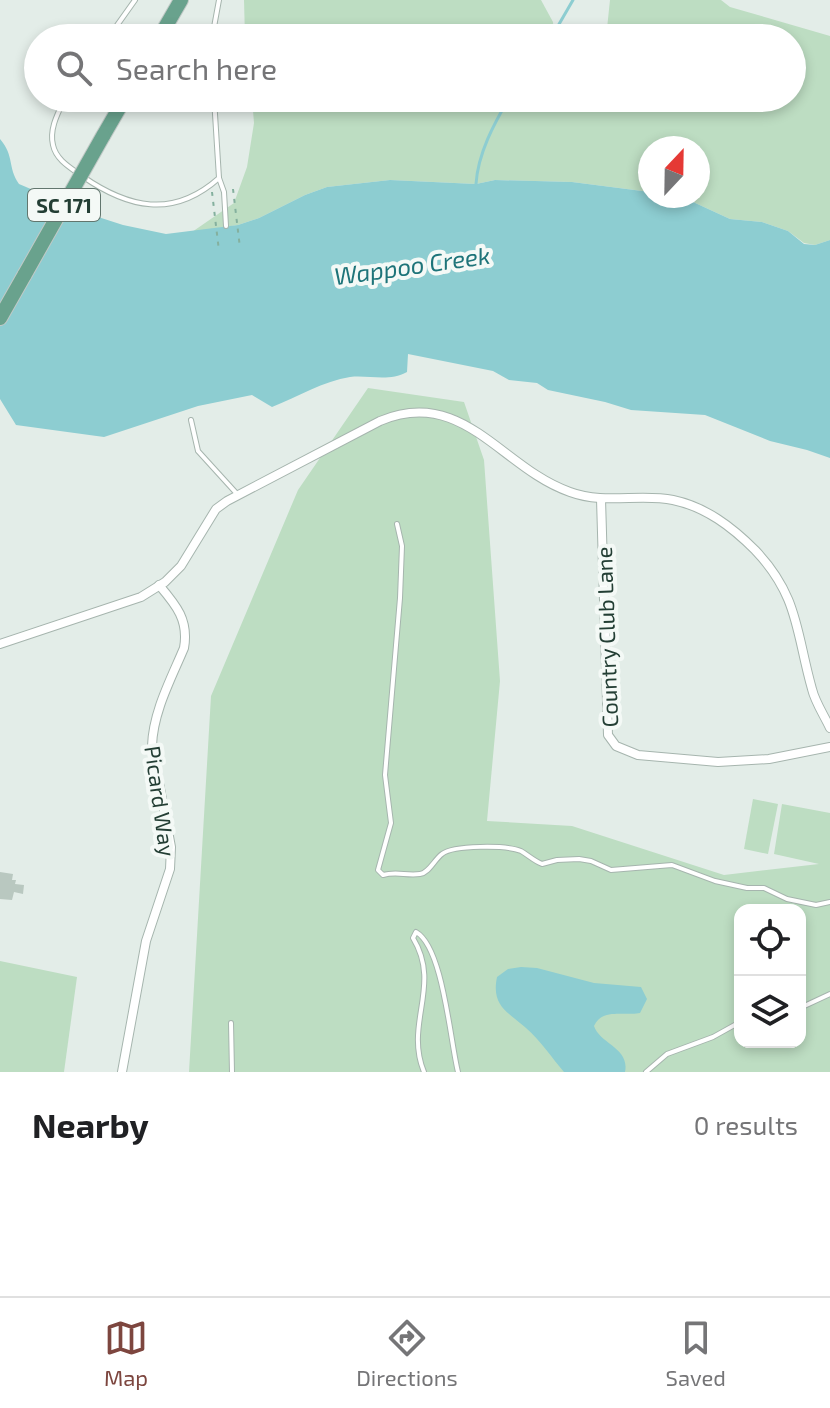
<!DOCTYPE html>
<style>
body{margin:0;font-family:"Exo 2",sans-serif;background:#f6f6f6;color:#202124}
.controls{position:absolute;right:24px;bottom:24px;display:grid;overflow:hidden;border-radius:16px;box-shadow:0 4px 12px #0003}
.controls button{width:72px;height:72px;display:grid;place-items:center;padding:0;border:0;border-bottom:2px solid #e0e0e0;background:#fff;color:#202124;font:40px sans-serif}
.compass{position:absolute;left:638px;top:136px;width:72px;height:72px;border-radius:50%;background:#fff;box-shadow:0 4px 12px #0003;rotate:22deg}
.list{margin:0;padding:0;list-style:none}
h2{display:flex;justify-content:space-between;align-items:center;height:104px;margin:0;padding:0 32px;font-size:34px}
h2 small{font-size:26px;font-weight:400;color:#757577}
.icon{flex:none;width:44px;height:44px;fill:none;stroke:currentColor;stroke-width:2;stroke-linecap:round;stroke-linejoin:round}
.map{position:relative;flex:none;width:830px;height:1072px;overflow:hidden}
.search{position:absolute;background:#fff;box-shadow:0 4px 12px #0003;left:24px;right:24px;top:24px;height:88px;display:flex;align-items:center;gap:20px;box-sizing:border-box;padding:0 28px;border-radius:44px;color:#757577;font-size:30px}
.sheet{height:224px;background:#fff}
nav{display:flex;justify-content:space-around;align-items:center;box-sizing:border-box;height:112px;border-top:2px solid #e0e0e0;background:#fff;font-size:22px;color:#757577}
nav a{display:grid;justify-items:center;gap:4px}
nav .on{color:#7d463f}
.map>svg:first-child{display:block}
</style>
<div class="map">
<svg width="830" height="1072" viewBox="0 0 830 1072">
<rect width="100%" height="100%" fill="#e3ede8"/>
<g fill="#bdddc2" fill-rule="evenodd">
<path d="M244,0h297l12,22 1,16h-309z"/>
<path d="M610,0h111l9,7 100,29v204l-15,5 -11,-2 -16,-12 -26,-9 -32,-3 -50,-23h18v-48h-48v44l-78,-10 -77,-2 -19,4 -86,-4 -63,7 -22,8 -46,23 -21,7 -46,7 42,-29 13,-36 7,-44 -2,-25h540v-60h-186z"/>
<path d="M368,388l96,14 20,58 16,221 -13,140 85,5 152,49 95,-11 -45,-10 8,-50 48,9v259h-641l22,-376 87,-206zM740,910h60v132h-60z"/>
<path d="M753,799l25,5 -10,50 -24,-5z"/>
<path d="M0,961l77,16 -13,95h-64z"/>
</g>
<g fill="#8dcdd1">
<path d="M0,139c15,18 7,27 19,45l73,31 31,10 43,9 72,-9 21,-7 46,-23 22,-8 63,-7 86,4 19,-4 77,2 78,10v4h30l50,23 32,3 26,9 16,13 11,1 15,-5v218l-23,-8 -37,-9 -65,-26 -74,-5 -26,-8 -57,-12 -11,-7 -28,-3 -16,-9 -85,-17 -1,18c-18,10 -37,3 -57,5 -26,4 -53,20 -78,30l-20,-12 -54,11 -94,31 -88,-12 -16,-26z"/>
<path d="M521,967l16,1 57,15 47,4 6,12 -7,14c-17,3 -38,-5 -46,13 6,18 36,22 31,46h-61c-12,-14 -24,-32 -38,-44 -18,-16 -35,-22 -29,-51l11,-8z"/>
</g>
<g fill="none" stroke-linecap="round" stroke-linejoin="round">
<g stroke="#8dcdd1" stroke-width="3">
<path d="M551,38l22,-38"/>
<path d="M476,184c2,-31 18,-60 33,-86"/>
</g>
</g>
<path fill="#b9c8c0" d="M0,872l13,2 -1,6h4l-1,4 9,1 -1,9 -9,-2 -2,8 -12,-1z"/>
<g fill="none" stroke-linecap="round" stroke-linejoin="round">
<g stroke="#a6b5ae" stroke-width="6">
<g id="lane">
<path d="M108,38l27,-38"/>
<path d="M212,38l7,-38"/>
<path d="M65,98c-7,15 -16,31 -12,47 3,15 18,23 29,31 46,32 91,43 137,2l-5,-80"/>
<path d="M219,178l5,14 2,34"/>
<path d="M191,420l7,31 40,44"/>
<path d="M397,524l5,22 -2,52 -15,177 6,48 -13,47 5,5c14,-4 23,1 37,-1 9,-1 14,-14 22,-20 11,-9 65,-9 79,-3 7,4 13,10 21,13l15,-4 22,-1 12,2 20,9 61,-5 43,16 32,7h17l23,11 29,6 14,-3"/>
<path d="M800,1008l30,-14"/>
<path d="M231,1023l1,49"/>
<path d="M424,1072c-20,-49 18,-86 -11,-134l3,-6c27,15 34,108 42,140"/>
<path d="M646,1072l21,-18 46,-17 27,-15"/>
</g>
</g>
<g stroke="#a6b5ae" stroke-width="10">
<g id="street">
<path d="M601,499l7,236 8,11 22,9 80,7 51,-3 61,-12"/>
<path d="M0,644l141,-47 24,-15 16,-16 35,-57 11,-8 153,-80c83,-35 121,47 190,71 35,13 69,1 103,8 33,7 59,27 82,50 44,46 41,83 57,139 3,13 12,26 18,39"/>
<path d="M122,1072l24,-131 24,-72 1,-22 -19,-101c1,-34 19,-67 32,-98 5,-28 -8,-43 -25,-63"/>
</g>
</g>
<g stroke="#c1c9c6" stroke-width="16">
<g id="primary">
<path d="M159,38l22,-38"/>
<path d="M103,136l22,-38"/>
<path d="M0,318l25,-44"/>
</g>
</g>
<g stroke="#84b09e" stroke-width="2" stroke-dasharray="4 6" stroke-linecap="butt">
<path d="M233,189l7,59"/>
<path d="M212,192l7,59"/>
</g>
<use href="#lane" stroke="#fff" stroke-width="4"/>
<use href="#street" stroke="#fff" stroke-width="8"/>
<use href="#primary" stroke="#69a28d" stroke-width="14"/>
<g stroke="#c1c9c6" stroke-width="16" stroke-linecap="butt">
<path id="primary-bridge" d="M25,274l78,-138"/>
</g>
<use href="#primary-bridge" stroke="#69a28d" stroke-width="14"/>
</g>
<g text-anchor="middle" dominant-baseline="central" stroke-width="8" stroke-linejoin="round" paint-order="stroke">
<rect fill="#f4f9f6" stroke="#62766e" stroke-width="2" x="28" y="189" width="72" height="32" rx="6"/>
<g font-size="20" font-weight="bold" fill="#233e34">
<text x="64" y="205">SC 171</text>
</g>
<g font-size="22" fill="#233e34" stroke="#f4f9f6">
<text transform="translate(606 637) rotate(-92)">Country Club Lane</text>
<text transform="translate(161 801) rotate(82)">Picard Way</text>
</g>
<g font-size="24" font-style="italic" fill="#1e7479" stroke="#f4f9f6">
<text transform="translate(412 265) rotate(-8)">Wappoo Creek</text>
</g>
</g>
</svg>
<div class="controls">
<button><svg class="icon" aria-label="locate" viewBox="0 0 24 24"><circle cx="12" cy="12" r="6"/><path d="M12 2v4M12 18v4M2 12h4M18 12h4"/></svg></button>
<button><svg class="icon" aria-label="layers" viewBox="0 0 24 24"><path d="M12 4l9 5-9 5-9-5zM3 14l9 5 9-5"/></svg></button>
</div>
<svg class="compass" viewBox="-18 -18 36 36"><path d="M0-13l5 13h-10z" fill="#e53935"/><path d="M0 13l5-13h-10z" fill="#757577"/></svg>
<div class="search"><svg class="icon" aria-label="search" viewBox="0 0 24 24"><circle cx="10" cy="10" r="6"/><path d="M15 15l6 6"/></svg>Search here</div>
</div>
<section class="sheet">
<h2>Nearby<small>0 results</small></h2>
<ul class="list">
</ul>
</section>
<nav>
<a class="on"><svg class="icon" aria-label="map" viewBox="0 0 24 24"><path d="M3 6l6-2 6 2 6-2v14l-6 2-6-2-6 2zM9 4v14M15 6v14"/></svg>Map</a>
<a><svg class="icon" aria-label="directions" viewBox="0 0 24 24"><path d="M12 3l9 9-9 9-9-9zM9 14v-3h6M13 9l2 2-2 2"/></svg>Directions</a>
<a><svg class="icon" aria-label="saved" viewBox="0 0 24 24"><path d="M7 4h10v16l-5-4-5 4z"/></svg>Saved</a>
</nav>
